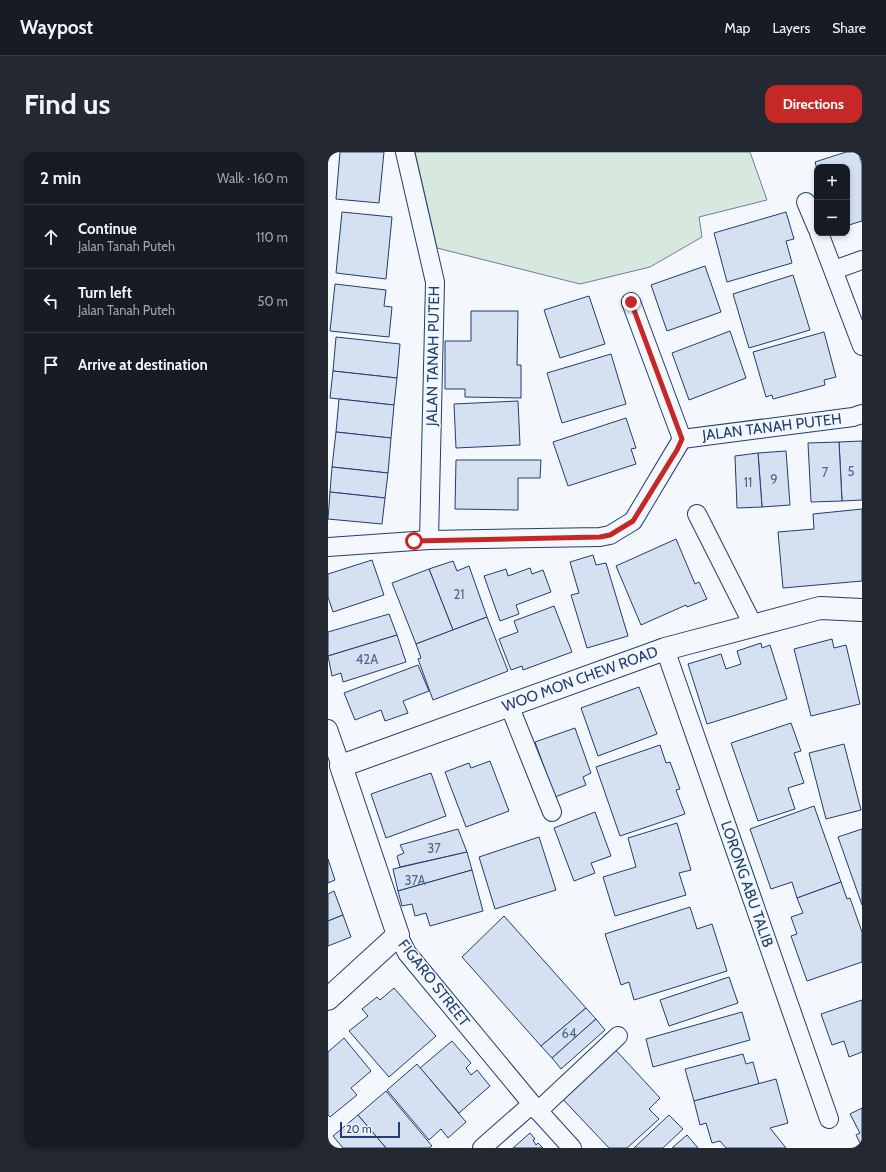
<!DOCTYPE html>
<meta charset="utf-8">
<style>
body{margin:0;font-family:Cabin,sans-serif;background:#242831;color:#f1f3f6}
.controls{position:absolute;right:12px;top:12px;display:grid;overflow:hidden;border-radius:8px;box-shadow:0 2px 6px #0003}
.controls button{width:36px;height:36px;display:grid;place-items:center;padding:0;border:0;border-bottom:1px solid #363941;background:#171b24;color:#f1f3f6;font:20px sans-serif}
.scale{position:absolute;left:12px;bottom:10px;width:60px;box-sizing:border-box;padding-left:4px;border:2px solid #1d3f73;border-top:0;font-size:11px;line-height:14px;white-space:nowrap;color:#1d3f73;-webkit-text-stroke:3px #f4f7fb;paint-order:stroke}
.stop{position:absolute;width:12px;height:12px;margin:-9px;border:3px solid #c62828;border-radius:50%;background:#fff}
.stop.end{background:#c62828;border-color:#fff;box-shadow:0 1px 4px #0008}
.list{margin:0;padding:0;list-style:none}
h2{display:flex;justify-content:space-between;align-items:center;height:52px;margin:0;padding:0 16px;font-size:17px}
h2 small{font-size:13px;font-weight:400;color:#9ea1a6}
.list li{display:grid;grid-template-columns:26px 1fr auto;gap:12px;align-items:center;box-sizing:border-box;height:64px;padding:0 16px;border-top:1px solid #363941}
.list b{display:block;font-size:15px;white-space:nowrap}
.list p{margin:0;font-size:13px;white-space:nowrap;color:#9ea1a6}
.list em{font-size:13px;font-style:normal;color:#9ea1a6}
.icon{flex:none;width:22px;height:22px;fill:none;stroke:currentColor;stroke-width:2;stroke-linecap:round;stroke-linejoin:round}
.map{position:relative;flex:none;width:534px;height:996px;overflow:hidden;border-radius:12px}
header{display:flex;align-items:center;gap:24px;box-sizing:border-box;height:56px;padding:0 20px;background:#171b24;border-bottom:1px solid #363941}
header strong{font-size:19px}
nav{display:flex;gap:22px;margin-inline-start:auto;font-size:14px}
.intro{display:flex;align-items:center;justify-content:space-between;box-sizing:border-box;height:96px;padding:0 24px}
h1{margin:0;font-size:28px}
.button{padding:10px 18px;border-radius:12px;background:#c62828;color:#fff;font-size:14px;font-weight:700}
main{display:flex;gap:24px;padding:0 24px}
aside{flex:1;background:#171b24;border-radius:12px;box-shadow:0 2px 6px #0003}
.map>svg:first-child{display:block}
</style>
<header>
<strong>Waypost</strong>
<nav><a>Map</a><a>Layers</a><a>Share</a></nav>
</header>
<div class="intro"><h1>Find us</h1><a class="button">Directions</a></div>
<main>
<aside>
<h2>2 min<small>Walk · 160 m</small></h2>
<ul class="list">
<li><svg class="icon" aria-label="ahead" viewBox="0 0 24 24"><path d="M12 20V5M6 11l6-6 6 6"/></svg><div><b>Continue</b><p>Jalan Tanah Puteh</p></div><em>110 m</em></li>
<li><svg class="icon" aria-label="left" viewBox="0 0 24 24"><path d="M17 20v-9H6M10 6l-5 5 5 5"/></svg><div><b>Turn left</b><p>Jalan Tanah Puteh</p></div><em>50 m</em></li>
<li><svg class="icon" aria-label="arrive" viewBox="0 0 24 24"><path d="M6 21V4h12l-3 4 3 4H6"/></svg><div><b>Arrive at destination</b></div></li>
</ul>
</aside>
<div class="map">
<svg width="534" height="996" viewBox="0 0 534 996">
<rect width="100%" height="100%" fill="#f4f7fb"/>
<path fill="#d7e8df" stroke="#687fa3" d="M87,0h335l17,48 -68,17 3,20 -52,30 -70,17 -143,-36z"/>
<g fill="#d5e0f0" stroke="#1d3f73">
<path d="M12,0h44l-5,51 -43,-4z"/>
<path d="M518,0h12l4,12v57l-13,4 -2,-3v-55h-30v2l-2,-7z"/>
<path d="M14,60l50,5 -6,62 -50,-6z"/>
<path d="M458,60l8,27 -8,2 6,22 -65,19 -13,-49z"/>
<path d="M377,114l16,46 -54,19 -16,-46z"/>
<path d="M465,123l17,55 -61,18 -16,-54z"/>
<path d="M7,132l51,6 -2,16 8,1 -3,30 -59,-6z"/>
<path d="M261,144l16,48 -45,14 -16,-48z"/>
<path d="M143,159h47l-1,54h4v33l-56,-1v-8h-20v-48h26z"/>
<path d="M402,179l16,47 -57,22 -17,-47z"/>
<path d="M496,180l12,45 -12,3 1,5 -52,14 -1,-4 -6,2 -13,-45z"/>
<path d="M8,185l64,7 -3,34 -64,-7z"/>
<path d="M283,202l15,50 -64,19 -15,-50z"/>
<path d="M5,219l64,7 -3,27 -64,-7z"/>
<path d="M11,247l55,6 -3,33 -55,-6z"/>
<path d="M190,249l2,44 -64,3 -2,-44z"/>
<path d="M298,266l10,30 -5,1 5,15 -68,22 -15,-44z"/>
<path d="M8,280l55,6 -3,35 -56,-6z"/>
<path d="M534,289v59l-20,1 -3,-59z"/>
<path d="M511,290l3,59 -31,1 -3,-59z"/>
<path d="M458,299l4,54 -28,2 -4,-54z"/>
<path d="M430,301l4,54 -25,1 -2,-52z"/>
<path d="M128,308h85l-1,18h-22v32l-63,-1z"/>
<path d="M4,315l56,6 -3,25 -55,-6z"/>
<path d="M2,340l55,6 -3,26 -54,-5z"/>
<path d="M534,357v72l-79,7 -5,-56 36,-3 -1,-15z"/>
<path d="M348,387l19,45 4,-2 8,17 -20,8 -1,-2 -45,20 -25,-59z"/>
<path d="M265,403l3,10 10,-2 22,73 -41,12 -16,-53 8,-2 -9,-31z"/>
<path d="M44,408l12,35 -51,17 -5,-15v-23z"/>
<path d="M125,409l4,10 12,-5 18,51 -34,13 -24,-61z"/>
<path d="M202,416l2,6 11,-4 8,22 -35,13 3,9 -19,7 -16,-45 22,-7 2,7z"/>
<path d="M101,417l24,61 -37,14 -24,-61z"/>
<path d="M226,454l18,46 -49,18 -1,-4 -11,4 -12,-31 19,-7 -4,-11z"/>
<path d="M61,462l8,21 -69,21v-24z"/>
<path d="M159,465l21,54 -75,29 -15,-41 3,-1 -5,-14z"/>
<path d="M69,483l9,27 -63,20 -2,-9 -9,3 -4,-20z"/>
<path d="M504,487l2,9 12,-3 14,59 -49,12 -17,-67z"/>
<path d="M433,491l1,5 8,-3 17,54 -80,25 -19,-60 33,-10 5,15 15,-5 -4,-13z"/>
<path d="M90,513l11,26 -26,10 5,12 -23,8 -4,-11 -26,10 -11,-27z"/>
<path d="M311,535l18,47 -59,22 -17,-48z"/>
<path d="M463,571l10,28 -7,2 10,30 -16,5 7,21 -37,12 -27,-78z"/>
<path d="M247,576l16,45 -8,4 3,8 -31,12 -20,-55z"/>
<path d="M516,592l17,66 -35,9 -17,-66z"/>
<path d="M332,593l6,18 4,-1 10,27 -4,1 9,24 -65,22 -24,-69z"/>
<path d="M162,609l19,50 -43,16 -21,-55 24,-9 2,5z"/>
<path d="M103,621l15,43 -60,22 -15,-44z"/>
<path d="M486,654l27,76 -44,16 -5,-16 -21,7 -21,-60z"/>
<path d="M267,660l16,44 -20,7 4,10 -21,8 -20,-53z"/>
<path d="M349,671l14,47 -12,3 7,22 -71,21 -12,-39 33,-10 -8,-29z"/>
<path d="M130,677l9,23 -67,15 -3,-11 7,-3 -4,-8z"/>
<path d="M534,677v76l-24,-68z"/>
<path d="M211,685l17,53 -61,19 -16,-52z"/>
<path d="M139,700l5,18 -74,21 -5,-22z"/>
<path d="M0,707l7,21 -7,3z"/>
<path d="M144,718l11,41 -53,15 -4,-13 -11,3 -3,-12 -10,2 -4,-15z"/>
<path d="M513,730l6,17 3,-1 12,34v30l-55,19 -16,-45 6,-2 -6,-17 12,-4 -6,-15z"/>
<path d="M6,739l9,24 -15,6v-27z"/>
<path d="M362,755l7,22 15,-5 15,47 -93,29 -5,-18 -8,3 -16,-51z"/>
<path d="M15,763l8,22 -23,9v-25z"/>
<path d="M176,764l82,92 -45,38 -79,-89z"/>
<path d="M401,825l9,26 -69,23 -9,-26z"/>
<path d="M66,836l42,48 -47,41 -40,-46 19,-15 -6,-7 15,-12 3,3z"/>
<path d="M534,848v52l-13,5 -5,-16 -12,4 -11,-31z"/>
<path d="M258,856l10,11 -44,39 -11,-12z"/>
<path d="M414,860l8,28 -97,27 -7,-28z"/>
<path d="M268,867l9,11 -44,39 -9,-11z"/>
<path d="M16,886l27,33 -20,17 6,7 -27,22 -2,-2v-63z"/>
<path d="M124,889l19,22 -5,5 5,7 6,-5 13,16 -31,27 -39,-45z"/>
<path d="M283,893l49,53 -11,11 10,10 -32,29h-18l-51,-54z"/>
<path d="M415,902l3,10 7,-2 6,22 -65,17 -9,-32z"/>
<path d="M89,912l49,58 -18,16 -7,-9 -12,11 -42,-50z"/>
<path d="M448,927l12,44 -18,5 16,20h-60l-6,-7 -8,2 -6,-20 -6,2 -6,-24z"/>
<path d="M58,939l46,55 -3,2h-43l-28,-33z"/>
<path d="M534,956v39l-6,-12 4,-2 -10,-19z"/>
<path d="M30,963l28,33h-43l-10,-12z"/>
<path d="M341,963l14,14 -20,19h-29z"/>
<path d="M202,981l5,6 -2,1 3,5 2,-2 5,5h-30z"/>
<path d="M359,983l11,13h-26z"/>
</g>
<g fill="none" stroke-linecap="round" stroke-linejoin="round">
<g stroke="#1d3f73" stroke-width="20">
<g id="street">
<path d="M77,0l30,130 -6,258"/>
<path d="M478,50l11,26"/>
<path d="M491,81l43,113"/>
<path d="M506,118l28,-10"/>
<path d="M354,287l171,-22 9,-3"/>
<path d="M369,362l56,111"/>
<path d="M0,395l101,-7 171,-3 10,-2 23,-14 49,-82 -51,-137"/>
<path d="M337,497l164,470"/>
<path d="M181,553l43,107"/>
<path d="M0,577l13,37"/>
<path d="M70,783l9,18 125,151 40,44"/>
<path d="M210,959l80,-75"/>
<path d="M154,996l50,-44"/>
</g>
</g>
<g stroke="#1d3f73" stroke-width="24">
<path id="secondary" d="M0,847l70,-64 -57,-169 324,-117 155,-41 42,2"/>
</g>
<use href="#street" stroke="#f4f7fb" stroke-width="18"/>
<use href="#secondary" stroke="#f4f7fb" stroke-width="22"/>
</g>
<g fill="none" stroke-linecap="round" stroke-linejoin="round">
<path stroke="#c62828" stroke-width="5" d="M86,389l186,-4 10,-2 23,-14 44,-71 5,-11 -51,-137"/>
</g>
<g text-anchor="middle" dominant-baseline="central" stroke-width="3" stroke-linejoin="round" paint-order="stroke">
<g font-size="13" fill="#4b6792">
<text x="523" y="319">5</text>
<text x="497" y="320">7</text>
<text x="446" y="327">9</text>
<text x="420" y="330">11</text>
<text x="131" y="442">21</text>
<text x="39" y="507">42A</text>
<text x="106" y="696">37</text>
<text x="87" y="728">37A</text>
<text x="241" y="881">64</text>
</g>
<g font-size="15" fill="#1d3f73" stroke="#f4f7fb">
<text transform="translate(105 204) rotate(-89)">JALAN TANAH PUTEH</text>
<text transform="translate(444 275) rotate(-7)">JALAN TANAH PUTEH</text>
<text transform="translate(252 527) rotate(-20)">WOO MON CHEW ROAD</text>
<text transform="translate(419 732) rotate(71)">LORONG ABU TALIB</text>
<text transform="translate(106 831) rotate(52)">FIGARO STREET</text>
</g>
</g>
</svg>
<div class="controls">
<button>+</button>
<button>−</button>
</div>
<div class="scale">20 m</div>
<div class="stop" style="left:86px;top:389px"></div>
<div class="stop end" style="left:303px;top:150px"></div>
</div>
</main>
